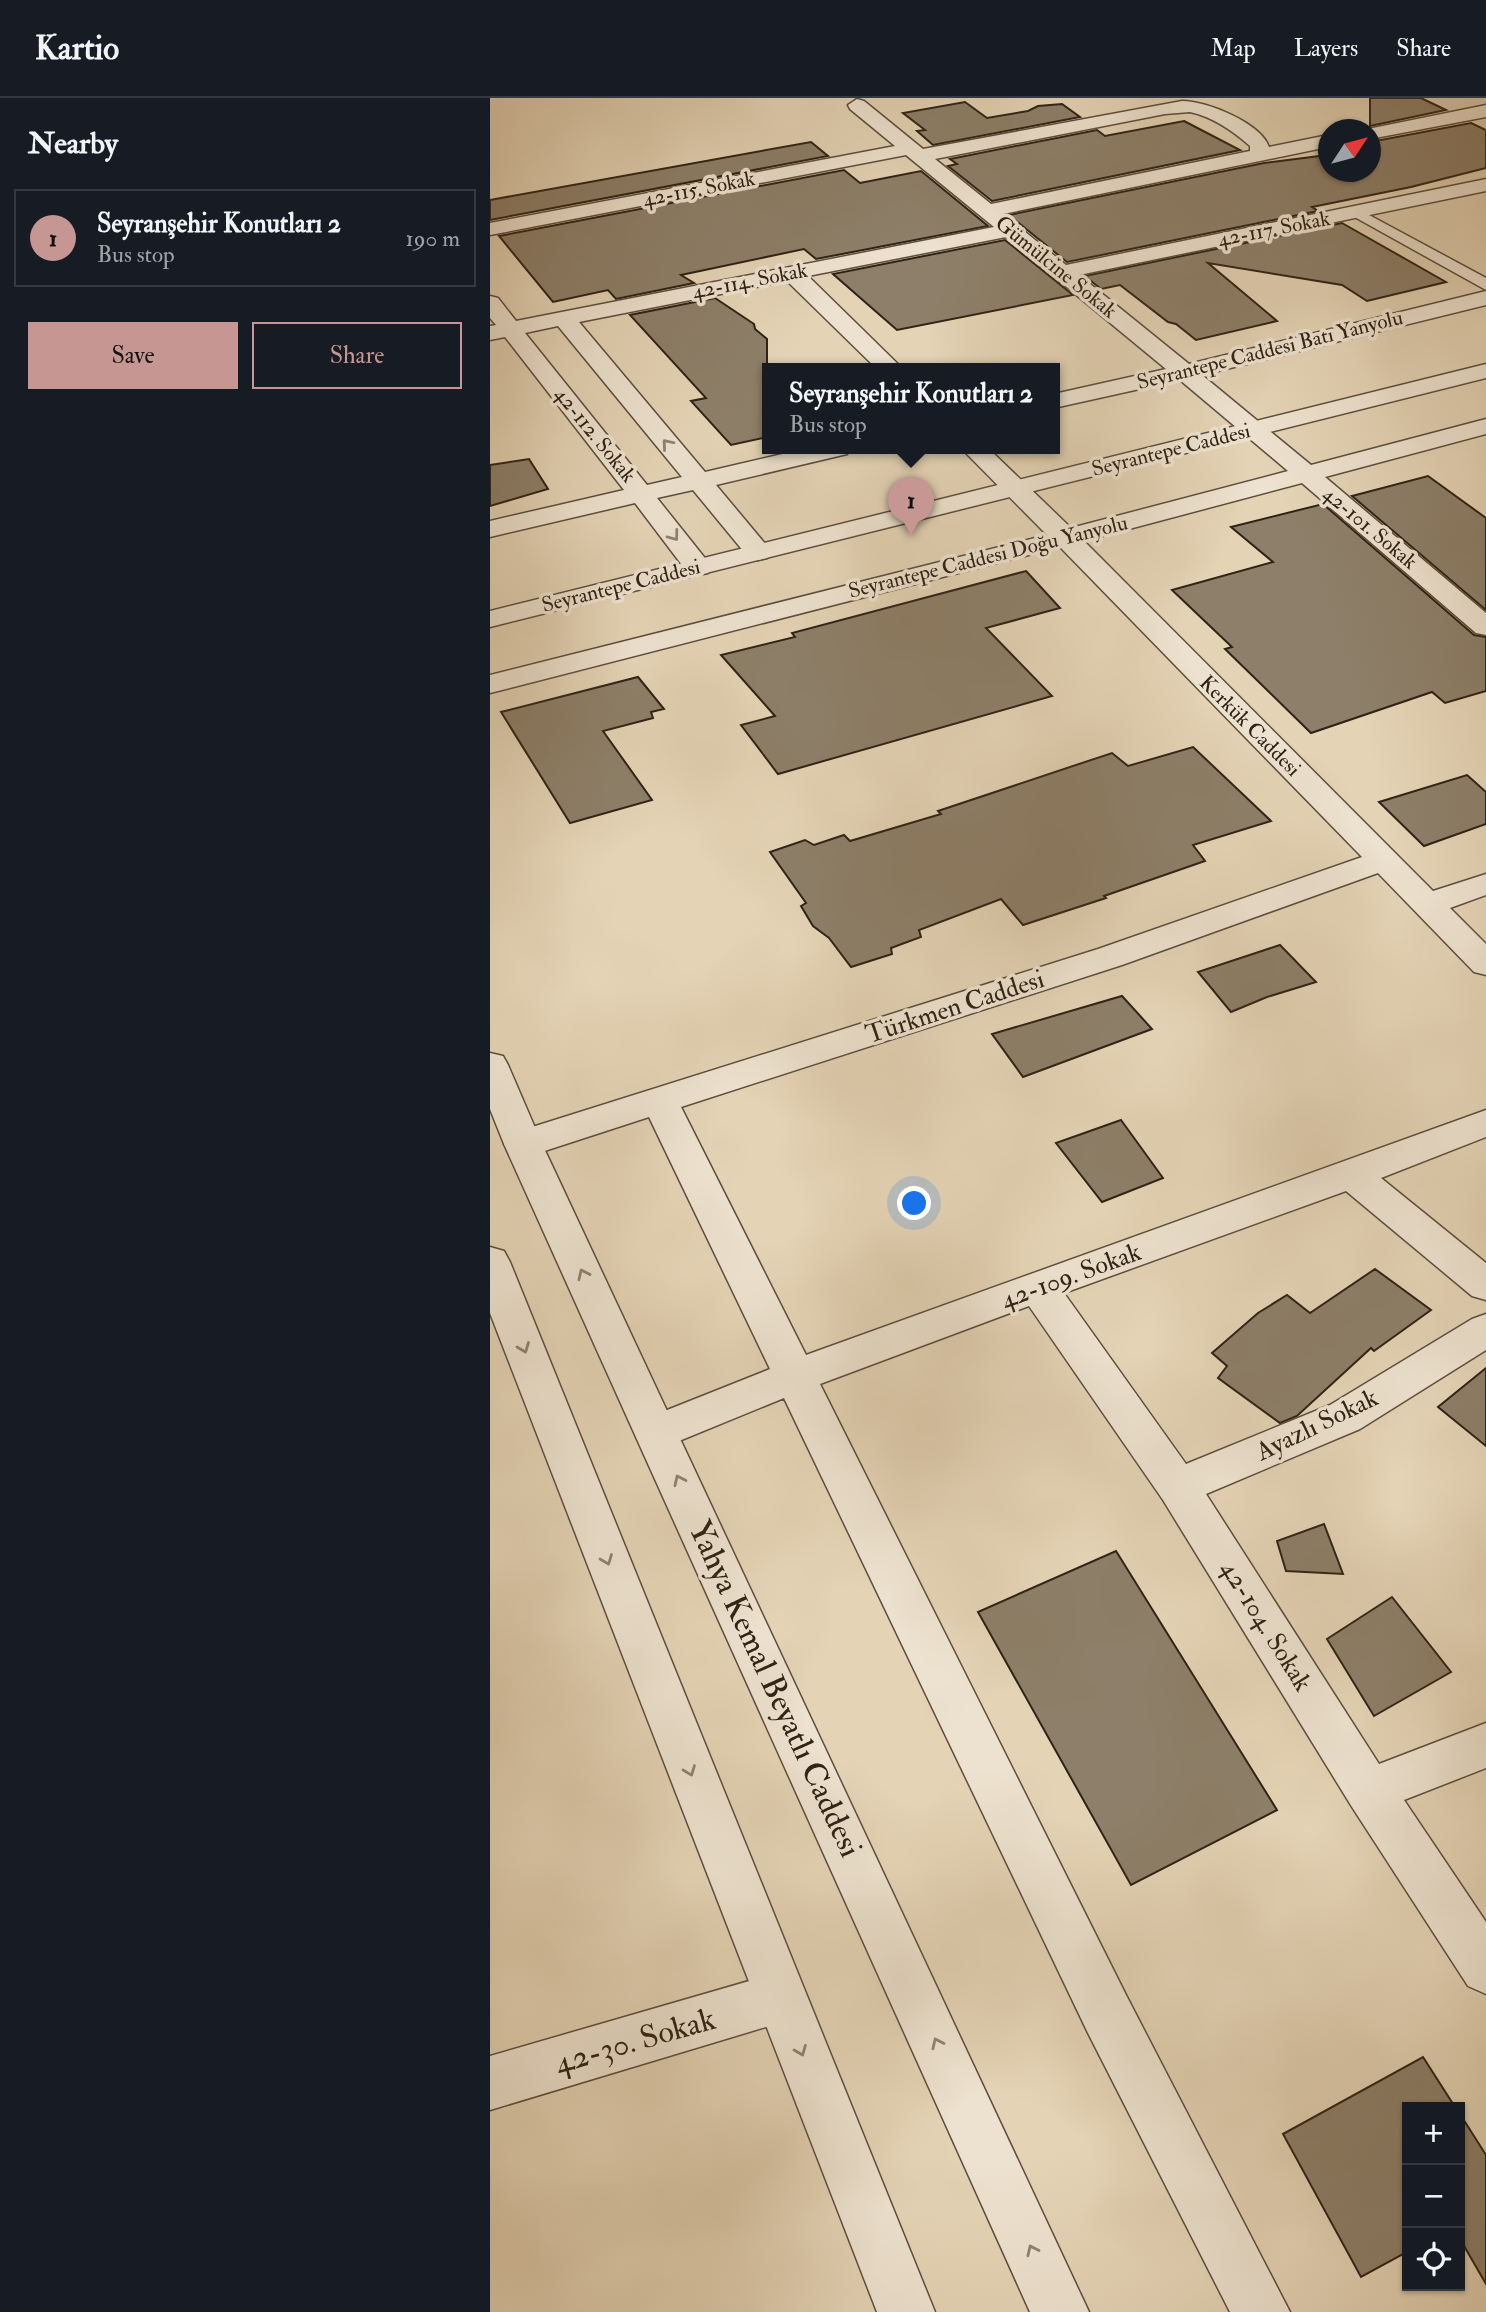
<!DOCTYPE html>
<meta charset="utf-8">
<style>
body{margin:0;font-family:"IM FELL Double Pica",serif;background:#20242c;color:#f1f3f6}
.controls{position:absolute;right:21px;bottom:21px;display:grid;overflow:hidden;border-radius:0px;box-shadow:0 2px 5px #0004}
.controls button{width:63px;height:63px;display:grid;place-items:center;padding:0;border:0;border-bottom:2px solid #363941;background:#171b24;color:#f1f3f6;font:35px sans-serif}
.compass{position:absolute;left:828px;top:21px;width:63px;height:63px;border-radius:50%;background:#171b24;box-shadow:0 2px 5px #0004;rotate:54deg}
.you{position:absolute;left:425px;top:1106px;width:24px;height:24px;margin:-18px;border:5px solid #fff;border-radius:50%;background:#1a73e8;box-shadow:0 0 0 10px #1a73e833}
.badge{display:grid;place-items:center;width:46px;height:46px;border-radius:50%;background:#c59692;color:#111;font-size:23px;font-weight:700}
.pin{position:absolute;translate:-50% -58px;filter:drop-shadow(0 2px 4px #0008)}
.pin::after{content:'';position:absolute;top:37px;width:24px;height:21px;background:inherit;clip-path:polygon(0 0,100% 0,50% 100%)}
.popup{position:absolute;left:272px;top:265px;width:298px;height:91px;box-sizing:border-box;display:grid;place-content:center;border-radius:0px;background:#171b24;filter:drop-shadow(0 2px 5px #0005);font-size:23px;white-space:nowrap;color:#9ea1a6}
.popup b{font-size:26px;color:#f1f3f6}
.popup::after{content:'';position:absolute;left:50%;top:100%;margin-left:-14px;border:14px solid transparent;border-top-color:#171b24}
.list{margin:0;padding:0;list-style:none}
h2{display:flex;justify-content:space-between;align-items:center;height:91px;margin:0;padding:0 28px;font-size:30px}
h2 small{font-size:23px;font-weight:400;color:#9ea1a6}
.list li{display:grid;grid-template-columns:46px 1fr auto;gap:21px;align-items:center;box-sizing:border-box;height:98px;margin:0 14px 14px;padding:0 14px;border:2px solid #363941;border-radius:0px}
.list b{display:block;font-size:26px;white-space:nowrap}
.list p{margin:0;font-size:23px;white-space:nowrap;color:#9ea1a6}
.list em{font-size:23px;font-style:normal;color:#9ea1a6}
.actions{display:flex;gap:14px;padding:21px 28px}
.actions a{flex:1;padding:16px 0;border:2px solid #c59692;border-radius:0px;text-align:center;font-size:24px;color:#c59692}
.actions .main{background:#c59692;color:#111}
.icon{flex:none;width:38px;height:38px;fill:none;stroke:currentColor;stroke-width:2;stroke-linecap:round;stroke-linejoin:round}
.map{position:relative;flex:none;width:996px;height:2214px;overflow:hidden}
header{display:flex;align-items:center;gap:42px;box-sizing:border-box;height:98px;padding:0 35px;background:#171b24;border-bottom:2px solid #363941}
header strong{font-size:33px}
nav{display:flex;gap:38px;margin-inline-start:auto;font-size:24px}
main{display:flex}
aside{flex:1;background:#171b24}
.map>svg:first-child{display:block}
</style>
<header>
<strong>Kartio</strong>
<nav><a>Map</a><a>Layers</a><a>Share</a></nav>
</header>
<main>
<aside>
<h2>Nearby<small></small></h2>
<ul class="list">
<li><span class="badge">1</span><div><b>Seyranşehir Konutları 2</b><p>Bus stop</p></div><em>190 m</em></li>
</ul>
<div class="actions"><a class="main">Save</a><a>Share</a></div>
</aside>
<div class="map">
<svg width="996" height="2214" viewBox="0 0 996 2214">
<rect width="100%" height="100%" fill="#e4d3b5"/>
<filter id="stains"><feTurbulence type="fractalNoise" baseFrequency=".00286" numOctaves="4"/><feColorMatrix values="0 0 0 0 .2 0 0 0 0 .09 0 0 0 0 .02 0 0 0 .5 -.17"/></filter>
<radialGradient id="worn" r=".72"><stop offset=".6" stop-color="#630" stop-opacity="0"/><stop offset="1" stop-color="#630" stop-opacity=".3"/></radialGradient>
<g fill="#8d7f69" stroke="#2f2316" stroke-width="2">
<path d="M880,0h51l25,12 -76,16z"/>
<path d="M475,4l22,16 41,-7 10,-5 24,-2 18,13 -147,28 -16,-14 8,-1 -22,-17z"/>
<path d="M694,23l56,29 -248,51 -44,-35 9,-2 -7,-5 147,-29 8,6z"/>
<path d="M981,25l15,7v38l-75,19 -99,20 6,4 -251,51 -58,-47 255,-52 64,-8v17h42v-30z"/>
<path d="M321,44l17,14 -338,64v-20z"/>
<path d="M354,72l16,13 61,-12 67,55 -172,33 -12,-10 -123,26 13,8 -78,16 -8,-9 -55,12 -54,-66z"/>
<path d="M852,125l104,59 -79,19 -25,-16 -134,-22 69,58 -81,19 -20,-16 -8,-2 -48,-37 -19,4 -16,-13z"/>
<path d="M515,142l68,55 -176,35 -64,-56z"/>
<path d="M225,200l39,26 1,5 12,10v98l-36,8 -40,-44 15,-3 -76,-83z"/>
<path d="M39,361l19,30 -58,17v-41z"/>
<path d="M938,378l58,42v92l-134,-114z"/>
<path d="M833,406l151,131 12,2v54l-41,12 -13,-11 -121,41 -86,-84 7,-2 -60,-57 101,-28 -42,-35z"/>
<path d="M536,473l34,37 -74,20 66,68 -274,78 -37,-49 34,-9 -54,-61 74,-18 -3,-4z"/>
<path d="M148,579l26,32 -13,3 2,6 -50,13 49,69 -82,23 -69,-111z"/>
<path d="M703,649l78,74 -78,24 12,16 -101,35 2,2 -83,27 -22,-26 -82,31 2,7 -30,11 1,6 -41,13 -22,-29 -16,-12 -12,-20 5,-3 -36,-51 35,-12 9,5 30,-10 6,6 91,-27 -3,-3 174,-58 16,13z"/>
<path d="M977,677l19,17v32l-62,22 -45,-44z"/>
<path d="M790,847l36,37 -49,15 -36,15 -33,-40z"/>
<path d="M632,898l30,33 -129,48 -31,-43z"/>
<path d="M631,1022l42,58 -61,24 -46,-59z"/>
<path d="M885,1171l56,41 -57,41 -3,-3 -74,68 -17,7 -62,-45 9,-12 -15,-13 46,-40 29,-18 23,18z"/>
<path d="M996,1270v78l-48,-39z"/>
<path d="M834,1426l19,50 -57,-3 -9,-30z"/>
<path d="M626,1453l161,259 -146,75 -153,-273z"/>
<path d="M902,1499l59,75 -77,44 -47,-77z"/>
<path d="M933,1959l32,50h-48v145l-46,25 -78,-143z"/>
<path d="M970,2016l26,41v129l-26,-45z"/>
</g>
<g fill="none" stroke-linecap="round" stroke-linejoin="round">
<g stroke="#5c4f3e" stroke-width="3">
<path id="service" d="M866,110l130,70v12l-135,-75 -2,-3z"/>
</g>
<g stroke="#5c4f3e" stroke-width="3">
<g id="minor">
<path d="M367,1l7,2 59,48 259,-48c25,0 79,22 87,46l59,-12v12l-325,67 63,51 420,-86v12l-407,84 110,89 297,-73v14l-284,70 109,90 175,-46v15l-161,43 161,136v22l-10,-2 -174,-150 -218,58 349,350 53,-17v21l-36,13 36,36v31l-12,-3 -96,-99 -256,92 -441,142 125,248 680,-245v27l-105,41 105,85v37l-14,-4 -126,-105 -282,102 122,171 144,-59 142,-86 14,-5v36l-126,79 -154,65 173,270 107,-41v45l-82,32 82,122v72l-18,-8 -116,-179 -189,-307 -134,-194 -209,78 306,611 164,317h-60l-142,-279 -304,-635 -127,52 -15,-6 -6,-12 6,-12 128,-51 -121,-252 -126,41 -13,-4 -6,-10 6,-10 588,-185 264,-92 -302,-310 -570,146v-18l557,-140 -85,-86h27l82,79 217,-57 -108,-91 -126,28v-14l112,-25 -160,-132 -198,39 95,93h-26l-90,-88 -208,41 126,150 99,-23h46l-3,5 -131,31 51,61 4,6 -4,6 -9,2 -9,-2 -56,-68 -36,8 55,69 -4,6 -10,2 -10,-2 -53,-70 -145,34v-16l134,-31 -119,-153 -15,3v-14l6,-1 -6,-7v-22l8,2 18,23 478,-94 -88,-72 -416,80v-12l405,-77 -45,-37 -2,-4zM700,14c23,5 43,19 60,34v5l-259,53 -56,-45 230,-45zM68,228l124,151 -35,8 -122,-152z"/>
<path d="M996,7v12l-116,22v-9h-7z"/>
<path d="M290,1874l19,7 7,19 -7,19 -309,93v-54z"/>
</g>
</g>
<g stroke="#5c4f3e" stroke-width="3">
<g id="tertiary">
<path d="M996,266v14l-996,249v-16z"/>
<path d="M0,955l13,3 5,9 34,79 547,1168h-59l-526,-1168 -14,-35z"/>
<path d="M0,1149l14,4 6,11 425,1050h-58l-387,-999z"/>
</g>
</g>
<use href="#service" fill="#ede2cf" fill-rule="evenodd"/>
<use href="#minor" fill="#ede2cf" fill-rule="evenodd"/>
<use href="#tertiary" fill="#ede2cf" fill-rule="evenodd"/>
</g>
<defs><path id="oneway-chevron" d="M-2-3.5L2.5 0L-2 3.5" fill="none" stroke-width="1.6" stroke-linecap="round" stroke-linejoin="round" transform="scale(1.75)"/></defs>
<g stroke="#8e8272">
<use href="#oneway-chevron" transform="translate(177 346) rotate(-130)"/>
<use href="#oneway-chevron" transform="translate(184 438) rotate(53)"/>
<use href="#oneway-chevron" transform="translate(93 1176) rotate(-115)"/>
<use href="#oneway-chevron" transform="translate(34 1250) rotate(69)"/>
<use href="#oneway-chevron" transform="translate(189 1382) rotate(-115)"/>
<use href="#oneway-chevron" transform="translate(117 1462) rotate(69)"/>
<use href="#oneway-chevron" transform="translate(200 1673) rotate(69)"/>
<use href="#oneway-chevron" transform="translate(447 1945) rotate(-115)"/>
<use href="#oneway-chevron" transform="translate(311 1953) rotate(68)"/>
<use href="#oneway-chevron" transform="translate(542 2152) rotate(-115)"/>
</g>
<g text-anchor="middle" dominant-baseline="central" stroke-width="7" stroke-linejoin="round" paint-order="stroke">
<g font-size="21" fill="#2f2316" stroke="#ede2cf">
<text transform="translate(209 91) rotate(-11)">42-115. Sokak</text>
<text transform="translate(784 131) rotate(-11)">42-117. Sokak</text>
<text transform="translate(566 169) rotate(39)">Gümülcine Sokak</text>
<text transform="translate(260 183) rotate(-11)">42-114. Sokak</text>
<text transform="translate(780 252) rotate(-14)">Seyrantepe Caddesi Batı Yanyolu</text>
<text transform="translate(105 337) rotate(51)">42-112. Sokak</text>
<text transform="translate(681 352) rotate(-14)">Seyrantepe Caddesi</text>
<text transform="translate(880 430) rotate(40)">42-101. Sokak</text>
<text transform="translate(498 459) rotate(-14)">Seyrantepe Caddesi Doğu Yanyolu</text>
<text transform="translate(131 488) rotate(-14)">Seyrantepe Caddesi</text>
<text transform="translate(760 628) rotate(45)">Kerkük Caddesi</text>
</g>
<g font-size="26" fill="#2f2316" stroke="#ede2cf">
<text transform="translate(465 909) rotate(-18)">Türkmen Caddesi</text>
<text transform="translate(581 1178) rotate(-20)">42-109. Sokak</text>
<text transform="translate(827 1327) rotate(-26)">Ayazlı Sokak</text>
<text transform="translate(776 1528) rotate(58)">42-104. Sokak</text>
</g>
<g font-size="32" fill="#2f2316" stroke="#ede2cf">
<text transform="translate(285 1591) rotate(65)">Yahya Kemal Beyatlı Caddesi</text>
<text transform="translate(145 1943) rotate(-16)">42-30. Sokak</text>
</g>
</g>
<rect width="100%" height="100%" filter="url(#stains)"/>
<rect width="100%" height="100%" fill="url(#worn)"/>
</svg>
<div class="controls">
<button>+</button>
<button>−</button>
<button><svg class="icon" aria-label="locate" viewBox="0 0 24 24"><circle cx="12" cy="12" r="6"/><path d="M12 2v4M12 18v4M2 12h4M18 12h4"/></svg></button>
</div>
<svg class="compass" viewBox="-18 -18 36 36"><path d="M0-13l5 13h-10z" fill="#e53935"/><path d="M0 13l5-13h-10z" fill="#9ea1a6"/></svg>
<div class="you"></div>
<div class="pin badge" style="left:421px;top:437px">1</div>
<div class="popup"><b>Seyranşehir Konutları 2</b>Bus stop</div>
</div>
</main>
